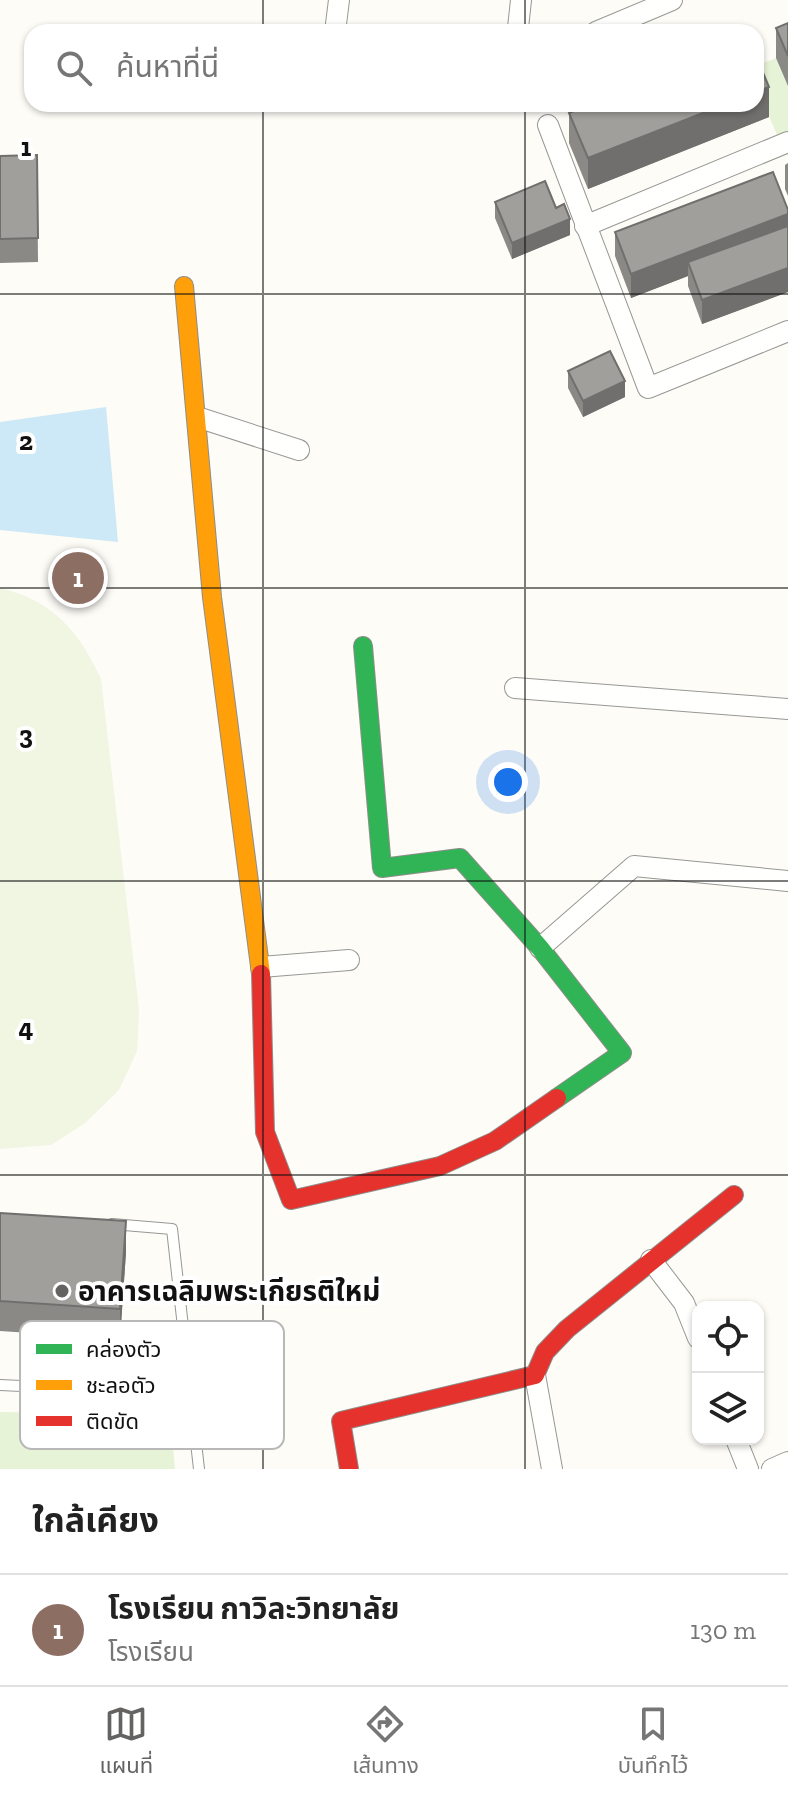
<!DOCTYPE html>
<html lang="th">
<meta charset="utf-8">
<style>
body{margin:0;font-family:"Zilla Slab","Noto Sans Thai",serif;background:#f6f6f6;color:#222}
.controls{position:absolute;right:24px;bottom:24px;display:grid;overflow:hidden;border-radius:16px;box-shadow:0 2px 6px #0004}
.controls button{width:72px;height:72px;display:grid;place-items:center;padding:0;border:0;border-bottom:2px solid #e0e0e0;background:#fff;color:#222;font:40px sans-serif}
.you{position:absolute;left:508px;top:782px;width:28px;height:28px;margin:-20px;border:6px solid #fff;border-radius:50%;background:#1a73e8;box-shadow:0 0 0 12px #1a73e833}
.badge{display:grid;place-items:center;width:52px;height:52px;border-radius:50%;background:#646362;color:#fff;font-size:26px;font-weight:700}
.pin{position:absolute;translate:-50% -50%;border:4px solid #fff;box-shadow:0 2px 8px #0006}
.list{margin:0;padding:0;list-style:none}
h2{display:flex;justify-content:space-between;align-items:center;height:104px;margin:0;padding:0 32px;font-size:34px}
h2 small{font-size:26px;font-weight:400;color:#767676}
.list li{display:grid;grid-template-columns:52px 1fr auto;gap:24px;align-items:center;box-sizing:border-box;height:112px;padding:0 32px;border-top:2px solid #e0e0e0}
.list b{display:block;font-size:30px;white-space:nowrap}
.list p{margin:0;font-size:26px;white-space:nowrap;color:#767676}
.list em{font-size:26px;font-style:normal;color:#767676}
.icon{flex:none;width:44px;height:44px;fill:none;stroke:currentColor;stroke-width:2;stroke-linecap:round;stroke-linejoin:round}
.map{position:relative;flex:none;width:788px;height:1469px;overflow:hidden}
.search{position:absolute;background:#fff;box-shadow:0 2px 6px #0004;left:24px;right:24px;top:24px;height:88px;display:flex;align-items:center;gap:20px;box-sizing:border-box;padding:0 28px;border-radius:24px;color:#767676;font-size:30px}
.sheet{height:216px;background:#fff}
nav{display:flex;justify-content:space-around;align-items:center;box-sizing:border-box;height:112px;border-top:2px solid #e0e0e0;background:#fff;font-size:22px;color:#767676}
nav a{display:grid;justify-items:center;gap:4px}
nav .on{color:#646362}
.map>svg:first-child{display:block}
</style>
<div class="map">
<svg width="788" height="1469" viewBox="0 0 788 1469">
<rect width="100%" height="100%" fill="#fdfcf7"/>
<g fill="#e7f3d7">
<path d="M776,58l12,27v47l-10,5 -22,-51v-20z"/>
<path d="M0,1412l170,2 5,55h-175z"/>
</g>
<path fill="#f0f6e1" d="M0,588c54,13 78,43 101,91l38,331 -2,41 -18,39 -34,33 -34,22 -51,4z"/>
<path fill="#cde8f7" d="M106,407l12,135 -118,-12v-108z"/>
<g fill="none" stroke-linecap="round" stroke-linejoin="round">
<g stroke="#979795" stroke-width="12">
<g id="lane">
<path d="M112,1224l60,5 27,240"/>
<path d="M0,1385l191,9"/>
</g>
</g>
<g stroke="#979795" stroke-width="22">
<g id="street">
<path d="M335,32l4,-32"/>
<path d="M521,32l-3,-4 3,-28"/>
<path d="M596,32l76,-32"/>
<path d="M548,125l100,263 140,-57"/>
<path d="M585,226l203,-84"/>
<path d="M197,417l102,33"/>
<path d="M515,688l273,21"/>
<path d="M540,948l94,-82 154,15"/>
<path d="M261,967l88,-7"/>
<path d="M651,1260l33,43 14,35"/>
<path d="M535,1375l17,94"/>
<path d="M736,1439l12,30"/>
<path d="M772,1469l16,-7"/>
</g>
</g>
<g stroke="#8e8d8b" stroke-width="20">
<path id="fast" d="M363,646l19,222 78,-10 80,90 82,105 -65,45"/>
</g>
<g stroke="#8e8d8b" stroke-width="20">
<path id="slow" d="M184,286l28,311 49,377"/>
</g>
<g stroke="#8e8d8b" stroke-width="20">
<g id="jam">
<path d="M261,974l4,158 26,68 149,-34 55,-25 62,-43"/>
<path d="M349,1469l-8,-48 194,-46 10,-23 22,-23 167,-134"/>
</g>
</g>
<use href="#lane" stroke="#fffffe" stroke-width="10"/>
<use href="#street" stroke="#fffffe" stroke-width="20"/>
<use href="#fast" stroke="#30b455" stroke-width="18"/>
<use href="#slow" stroke="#ff9f0a" stroke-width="18"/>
<use href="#jam" stroke="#e5322d" stroke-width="18"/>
</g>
<g fill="#8a8986">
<path d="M788,23v63l-12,-28v-30z"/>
<path d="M569,113l200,4 -181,72 -19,-46z"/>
<path d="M37,155l1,107 -38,1v-107z"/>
<path d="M788,163v33l-3,-7v-24z"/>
<path d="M495,202l61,6 14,27 -58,24 -17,-41z"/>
<path d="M788,214v78l-86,32 -14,-38v-10l-57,22 -16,-42v-24z"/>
<path d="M568,371l57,26 -42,20 -15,-29z"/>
<path d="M0,1213l126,39 -6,87 -120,-8z"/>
</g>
<g fill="#716f6d">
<path d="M769,87v30l-181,72v-31l138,-54h30v-12z"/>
<path d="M788,214v24l-100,24v14l-57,22v-24z"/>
<path d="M570,219v16l-58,24v-16z"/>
<path d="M788,268v24l-86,32v-24z"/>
<path d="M625,381v16l-42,20v-16z"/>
<path d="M126,1221v31l-6,87v-30z"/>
</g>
<g fill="#a19f9c" stroke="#716f6d" stroke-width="2">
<path d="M788,23v33l-12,-28z"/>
<path d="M756,56l13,31 -13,5z"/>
<path d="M590,104h136l-138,54 -19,-45z"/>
<path d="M37,155l1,83 -38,1v-83z"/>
<path d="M773,172l15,38v4l-157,60 -16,-42z"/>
<path d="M545,181l11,27 8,-4 6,15 -58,24 -17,-41z"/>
<path d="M788,226v42l-86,32 -14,-38z"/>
<path d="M610,351l15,30 -42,20 -15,-30z"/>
<path d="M0,1213l126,8 -6,88 -120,-8z"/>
</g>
<path fill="none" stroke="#111" stroke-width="2" stroke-opacity="0.55" d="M263,0v32M525,0v32M263,104v1365M525,104v1365M0,294h788M0,588h788M0,881h788M0,1175h788"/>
<circle fill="#646362" stroke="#fff" stroke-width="3" cx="62" cy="1291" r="8"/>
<g text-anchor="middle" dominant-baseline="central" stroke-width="8" stroke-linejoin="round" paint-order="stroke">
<g font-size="28" font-weight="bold" fill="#111" stroke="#fff" text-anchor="start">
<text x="78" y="1291">อาคารเฉลิมพระเกียรติใหม่</text>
</g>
</g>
<rect x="20" y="1321" width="264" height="128" rx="12" fill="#fff" stroke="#b8b8b8" stroke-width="2"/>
<rect x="36" y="1344" width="36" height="10" fill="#30b455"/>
<rect x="36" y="1380" width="36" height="10" fill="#ff9f0a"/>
<rect x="36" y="1416" width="36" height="10" fill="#e5322d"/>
<g font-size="22" fill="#111">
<text x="86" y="1357">คล่องตัว</text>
<text x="86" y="1393">ชะลอตัว</text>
<text x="86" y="1429">ติดขัด</text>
</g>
<g font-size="26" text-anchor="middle" font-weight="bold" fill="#111" stroke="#fff" stroke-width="8" stroke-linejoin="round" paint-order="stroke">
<text x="26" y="156">1</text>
<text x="26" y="450">2</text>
<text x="26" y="744">3</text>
<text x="26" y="1037">4</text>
</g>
</svg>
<div class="controls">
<button><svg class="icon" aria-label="locate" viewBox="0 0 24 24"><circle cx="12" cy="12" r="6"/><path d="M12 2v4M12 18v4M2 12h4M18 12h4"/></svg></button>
<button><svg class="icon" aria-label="layers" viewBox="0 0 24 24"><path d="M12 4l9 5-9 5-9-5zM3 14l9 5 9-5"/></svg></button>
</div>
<div class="you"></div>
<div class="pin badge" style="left:78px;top:578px;background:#8d6e63">1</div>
<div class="search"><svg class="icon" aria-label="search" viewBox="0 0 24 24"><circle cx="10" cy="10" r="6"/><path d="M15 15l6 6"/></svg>ค้นหาที่นี่</div>
</div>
<section class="sheet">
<h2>ใกล้เคียง<small></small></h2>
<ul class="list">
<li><span class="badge" style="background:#8d6e63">1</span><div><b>โรงเรียน กาวิละวิทยาลัย</b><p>โรงเรียน</p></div><em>130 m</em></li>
</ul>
</section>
<nav>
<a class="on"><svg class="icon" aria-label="map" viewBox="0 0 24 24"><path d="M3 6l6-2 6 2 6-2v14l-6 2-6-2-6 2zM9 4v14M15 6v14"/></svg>แผนที่</a>
<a><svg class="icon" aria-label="directions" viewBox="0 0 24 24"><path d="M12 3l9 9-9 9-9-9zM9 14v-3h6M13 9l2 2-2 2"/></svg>เส้นทาง</a>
<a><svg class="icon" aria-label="saved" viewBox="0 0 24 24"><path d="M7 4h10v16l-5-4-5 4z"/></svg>บันทึกไว้</a>
</nav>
